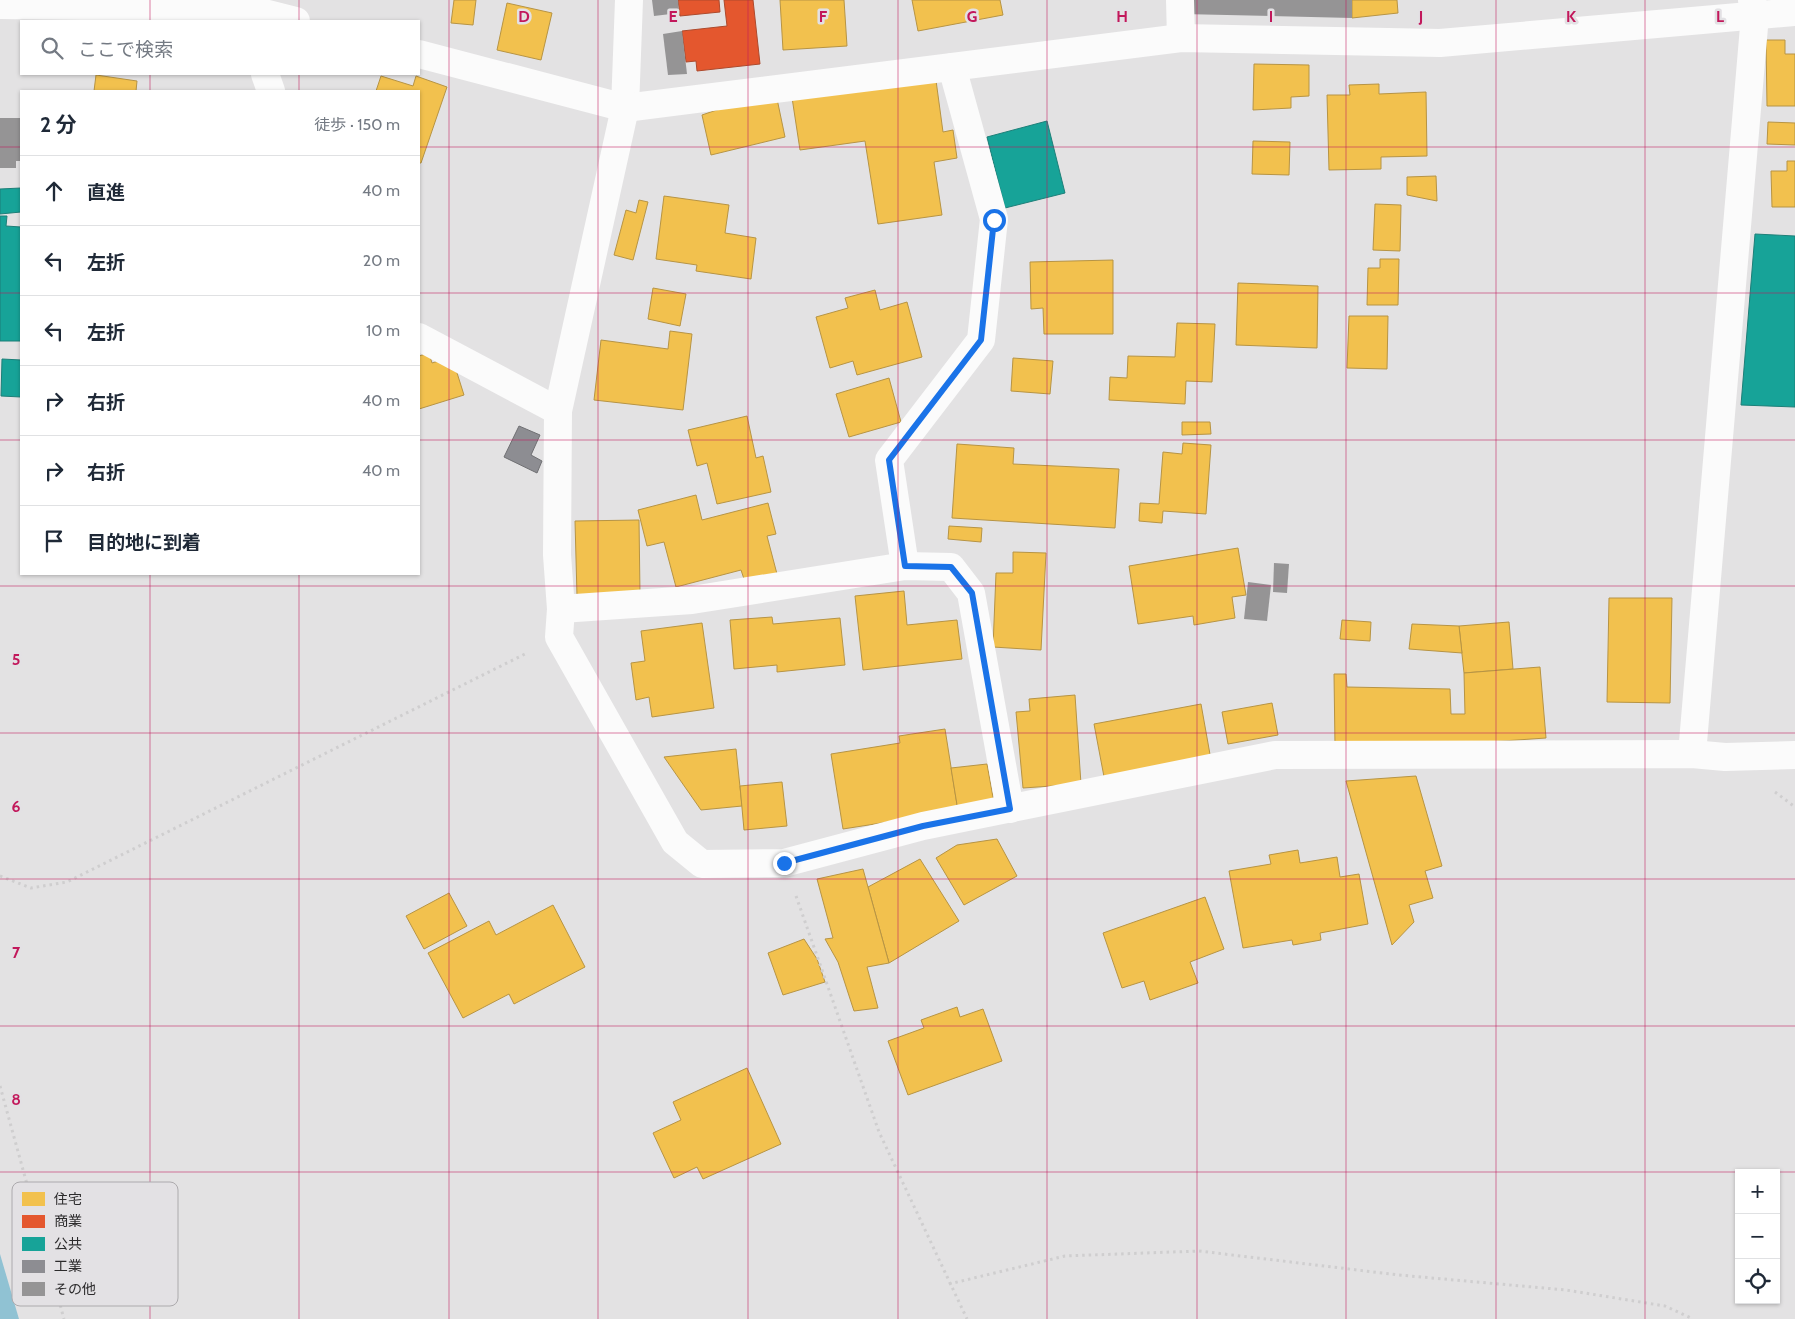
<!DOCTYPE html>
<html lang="ja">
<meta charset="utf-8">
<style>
body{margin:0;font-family:Cabin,"Noto Sans JP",sans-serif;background:#f2f2f3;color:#1f2937}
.controls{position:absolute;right:15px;bottom:15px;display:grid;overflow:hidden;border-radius:0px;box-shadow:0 1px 4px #0004}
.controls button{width:45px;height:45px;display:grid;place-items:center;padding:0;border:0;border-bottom:1px solid #e0e1e3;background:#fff;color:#1f2937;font:25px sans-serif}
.stop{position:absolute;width:15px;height:15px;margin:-11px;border:4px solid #1a73e8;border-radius:50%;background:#fff}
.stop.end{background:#1a73e8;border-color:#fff;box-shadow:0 1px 5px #0008}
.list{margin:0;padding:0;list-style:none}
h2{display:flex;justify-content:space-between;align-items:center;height:65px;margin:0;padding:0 20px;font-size:21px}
h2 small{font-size:16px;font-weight:400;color:#747a83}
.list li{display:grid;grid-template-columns:32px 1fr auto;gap:15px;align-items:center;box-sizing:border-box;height:70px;padding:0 20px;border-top:1px solid #e0e1e3}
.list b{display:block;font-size:19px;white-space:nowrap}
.list em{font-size:16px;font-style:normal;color:#747a83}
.icon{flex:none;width:28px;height:28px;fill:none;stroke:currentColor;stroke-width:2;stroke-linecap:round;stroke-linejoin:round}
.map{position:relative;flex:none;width:1795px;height:1319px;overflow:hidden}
.search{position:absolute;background:#fff;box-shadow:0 1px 4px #0004;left:20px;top:20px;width:400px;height:55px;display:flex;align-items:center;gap:12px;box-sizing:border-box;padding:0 18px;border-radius:0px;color:#747a83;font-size:19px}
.panel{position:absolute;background:#fff;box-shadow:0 1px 4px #0004;left:20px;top:90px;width:400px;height:485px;border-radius:0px}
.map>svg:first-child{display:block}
</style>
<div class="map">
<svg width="1795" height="1319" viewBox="0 0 1795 1319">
<rect width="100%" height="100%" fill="#e3e2e3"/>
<path fill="#90c2d3" d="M0,1254l19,65h-19z"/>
<g fill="#f2c14e" stroke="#b79444">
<path d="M454,0h22l-3,25 -22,-2z"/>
<path d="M780,0h64l3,46 -64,4z"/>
<path d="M912,0h88l3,15 -85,16z"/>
<path d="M1352,0h45l1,13 -46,5z"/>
<path d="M507,3l45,10 -11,47 -44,-10z"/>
<path d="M1766,40h19v14h10v52h-28z"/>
<path d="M1254,64l55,1v31l-18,1v11l-38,2z"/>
<path d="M935,73l8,59 10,-2 4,28 -23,4 8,53 -64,9 -13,-83 -65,9 -9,-59z"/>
<path d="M96,75l41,6 -1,10h-42z"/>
<path d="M381,76l32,10 3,-10 31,11 -26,76h-2v-72h-43z"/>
<path d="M1379,84v10l47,-2 1,64 -46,1v12l-52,1 -2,-75h23l-1,-10z"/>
<path d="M776,94l9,43 -74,18 -9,-40 41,-14z"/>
<path d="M1768,122l27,1v22l-28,-1z"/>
<path d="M1253,141l37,1 -1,33 -37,-1z"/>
<path d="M1787,161h8v46h-23l-1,-36h16z"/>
<path d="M1436,176l1,25 -30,-6v-18z"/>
<path d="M664,196l65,9 -4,28 31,5 -5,41 -55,-8 1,-6 -41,-6z"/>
<path d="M639,200l9,2 -15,58 -19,-5 12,-45 10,3z"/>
<path d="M1375,204l26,1 -1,46 -27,-1z"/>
<path d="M1380,259h19l-1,46h-31l1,-37h12z"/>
<path d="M1113,260v74h-69l-1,-26 -12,1 -1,-47z"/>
<path d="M1238,283l80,3 -1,62 -81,-3z"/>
<path d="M653,288l33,6 -6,32 -32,-7z"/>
<path d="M875,290l5,20 27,-8 15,55 -65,18 -4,-14 -23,7 -14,-51 32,-9 -3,-10z"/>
<path d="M1349,316h39l-1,53 -40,-1z"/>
<path d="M1177,323l38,1 -3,58 -26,-1 -1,23 -76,-4 1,-23 17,1 1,-22 47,1z"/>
<path d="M670,331l22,3 -9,76 -89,-10 7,-60 67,9z"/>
<path d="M429,353l3,10 20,-6 12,38 -45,14v-53z"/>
<path d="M1013,358l40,3 -3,33 -39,-3z"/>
<path d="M889,378l12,44 -52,15 -13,-43z"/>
<path d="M747,416l9,42 7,-2 8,36 -54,12 -10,-41 -10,3 -9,-36z"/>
<path d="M1182,422h28l1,12 -29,1z"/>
<path d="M1183,443l28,2 -5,69 -43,-3 -1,12 -23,-2 1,-18 19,1 4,-52 19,2z"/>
<path d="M957,444l57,4 -1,16 106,5 -4,59 -163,-10z"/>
<path d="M696,495l6,25 66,-17 8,31 -9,2 10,38 -32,8 -4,-12 -65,17 -12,-45 -17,4 -9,-36z"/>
<path d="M639,520l1,74 -63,2 -2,-75z"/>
<path d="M949,526l33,2 -1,14 -33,-3z"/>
<path d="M1238,548l8,47 -14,2 3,21 -41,7 -1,-9 -55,8 -9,-58z"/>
<path d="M1013,552l33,1 -5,97 -48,-3 3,-74h17z"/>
<path d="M904,591l3,34 50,-5 5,39 -99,11 -8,-74z"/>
<path d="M1609,598h63l-2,105 -63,-1z"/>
<path d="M772,617l1,7 67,-6 5,47 -68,7v-7l-43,4 -4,-49z"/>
<path d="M1342,620l29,2 -1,19 -30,-2z"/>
<path d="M1509,622l4,47 -49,4 -5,-47z"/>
<path d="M702,623l12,85 -62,9 -3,-20 -13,3 -5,-37 14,-2 -4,-30z"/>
<path d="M1412,624l47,2 3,27 -53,-4z"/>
<path d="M1540,667l6,71 -130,9 -81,-1 -1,-72h12l1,13 103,2 1,25h14l-1,-41z"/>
<path d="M1075,695l6,89 -58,4 -7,-76 14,-1 -1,-12z"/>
<path d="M1272,703l6,32 -50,9 -6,-32z"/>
<path d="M1201,704l10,56 -106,22 -11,-58z"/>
<path d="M945,729l13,82 -115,18 -12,-75 69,-11 -1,-7z"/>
<path d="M736,749l6,57 -41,4 -37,-53z"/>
<path d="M987,764l7,39 -36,8 -7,-43z"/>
<path d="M1416,776l26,90 -17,5 8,27 -24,7 5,17 -22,23 -46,-164z"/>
<path d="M782,782l5,44 -43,4 -4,-44z"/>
<path d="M997,839l20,37 -53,29 -28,-47 21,-13z"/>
<path d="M1298,850l2,13 37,-6 3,20 19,-3 9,50 -48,9 1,7 -28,5 -1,-5 -49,8 -14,-77 42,-7 -2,-9z"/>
<path d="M920,859l39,62 -70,42 -21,-76z"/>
<path d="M863,869l26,94 -22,4 11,41 -24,3 -16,-49 -13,-23 8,-1 -16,-59z"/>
<path d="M449,893l18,33 -43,23 -18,-33z"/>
<path d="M1205,897l19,52 -34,13 8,21 -48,17 -6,-19 -22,7 -19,-55z"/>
<path d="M553,905l32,62 -71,37 -5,-10 -46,24 -35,-65 61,-32 7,14z"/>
<path d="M804,939l13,20 8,23 -42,13 -15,-42z"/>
<path d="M957,1007l3,10 23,-8 19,52 -94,34 -20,-54 36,-13 -3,-8z"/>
<path d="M747,1068l34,76 -78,35 -6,-12 -23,11 -21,-45 28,-13 -8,-18z"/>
</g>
<g fill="#e4572e" stroke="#ad4a2d">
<path d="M678,0h41l1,12 -40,4z"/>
<path d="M724,0h29l7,64 -63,7 -1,-10 -10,1 -4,-31 45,-5z"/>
</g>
<g fill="#17a398" stroke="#1d7f78">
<path d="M1047,121l18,72 -60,15 -18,-71z"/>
<path d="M21,188v24l-21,2v-25z"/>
<path d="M0,216h7l-1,10 15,1v114h-21z"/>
<path d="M1755,234l40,2v171l-54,-2z"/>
<path d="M2,359l19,1v37l-20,-1z"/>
</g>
<path fill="#8d8d92" stroke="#707073" d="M519,426l21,9 -9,20 11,6 -5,12 -33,-16z"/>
<g fill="#959495">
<path d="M652,0h26l1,13 -25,3z"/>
<path d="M1183,0h169v18l-170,-4z"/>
<path d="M682,31l5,43 -19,1 -5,-41z"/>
<path d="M0,118h21v43h-5v7h-16z"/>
<path d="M1274,563l15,1 -2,29 -14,-1z"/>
<path d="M1248,582l23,3 -4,36 -23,-2z"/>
</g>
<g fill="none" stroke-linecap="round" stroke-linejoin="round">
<g stroke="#cfcecf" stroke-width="3" stroke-dasharray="2.5 4" stroke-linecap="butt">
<path d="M1775,792l20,15"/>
<path d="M0,876l31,12 36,-6 460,-229"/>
<path d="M796,896l83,236 88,187"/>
<path d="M0,1086l64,233"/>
<path d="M949,1284l116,-28 134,-5 200,24 167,15 99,16 28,13"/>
</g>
<g stroke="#fbfbfb" stroke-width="28">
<path d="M629,0l-4,108 -67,303 -1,144 4,54 -2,28 116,205 27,22 82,-1 139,-37 352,-71 417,-1 33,3 70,-2"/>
<path d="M1180,0l1,38"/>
<path d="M0,5l244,3 52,13"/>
<path d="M419,54l206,54 556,-70 259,5 355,-31"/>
<path d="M265,74l6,17"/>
<path d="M419,337l139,74"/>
<path d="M905,566l-16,-106 92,-120 13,-121 -42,-152"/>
<path d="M561,609l131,-9 213,-34 46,1 20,26 39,216"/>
<path d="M1692,754l63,-739 -3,-15"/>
</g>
</g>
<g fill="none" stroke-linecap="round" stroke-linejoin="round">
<path stroke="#1a73e8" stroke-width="6" d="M784,863l139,-37 87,-17 -38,-216 -21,-26 -46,-1 -16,-106 92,-120 13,-120"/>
</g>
<path fill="none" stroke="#c2185b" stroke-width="1" stroke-opacity="0.55" d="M150,0v21M299,0v21M449,0v1319M598,0v1319M748,0v1319M898,0v1319M1047,0v1319M1197,0v1319M1346,0v1319M1496,0v1319M1645,0v1319M150,74v17M299,74v17M0,147h21M419,147h1376M0,293h21M419,293h1376M0,440h21M419,440h1376M150,574v745M299,574v745M0,586h1795M0,733h1795M0,879h1795M0,1026h1795M0,1172h1795"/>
<rect x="12" y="1182" width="166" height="124" rx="8" fill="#e3e1e4" stroke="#acaaad" stroke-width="1"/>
<rect x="22" y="1192" width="23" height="14" fill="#f2c14e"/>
<rect x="22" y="1215" width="23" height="13" fill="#e4572e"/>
<rect x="22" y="1237" width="23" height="14" fill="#17a398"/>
<rect x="22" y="1260" width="23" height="13" fill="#8d8d92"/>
<rect x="22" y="1282" width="23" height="14" fill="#959495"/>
<g font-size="14" fill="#2c2b2c">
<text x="54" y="1204">住宅</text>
<text x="54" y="1226">商業</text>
<text x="54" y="1249">公共</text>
<text x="54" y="1271">工業</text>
<text x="54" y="1294">その他</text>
</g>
<g font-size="16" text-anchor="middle" font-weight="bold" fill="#c2185b" stroke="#e3e1e4" stroke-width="5" stroke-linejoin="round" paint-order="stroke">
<text x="524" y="22">D</text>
<text x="673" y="22">E</text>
<text x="823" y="22">F</text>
<text x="972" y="22">G</text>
<text x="1122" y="22">H</text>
<text x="1271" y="22">I</text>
<text x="1421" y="22">J</text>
<text x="1571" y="22">K</text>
<text x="1720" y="22">L</text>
<text x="16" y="665">5</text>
<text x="16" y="812">6</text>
<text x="16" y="958">7</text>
<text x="16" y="1105">8</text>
</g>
</svg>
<div class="controls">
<button>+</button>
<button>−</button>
<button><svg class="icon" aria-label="locate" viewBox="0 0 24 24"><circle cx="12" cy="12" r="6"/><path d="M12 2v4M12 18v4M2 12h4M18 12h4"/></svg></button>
</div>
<div class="stop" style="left:994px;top:220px"></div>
<div class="stop end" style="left:784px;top:863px"></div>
<div class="search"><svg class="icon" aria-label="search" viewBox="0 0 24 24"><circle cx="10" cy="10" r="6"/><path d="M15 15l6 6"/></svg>ここで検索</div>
<section class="panel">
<h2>2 分<small>徒歩 · 150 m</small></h2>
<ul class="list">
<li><svg class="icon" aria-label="ahead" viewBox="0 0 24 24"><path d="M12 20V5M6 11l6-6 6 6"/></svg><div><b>直進</b></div><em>40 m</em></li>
<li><svg class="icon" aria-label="left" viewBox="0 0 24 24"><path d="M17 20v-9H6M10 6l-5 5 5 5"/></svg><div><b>左折</b></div><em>20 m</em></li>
<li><svg class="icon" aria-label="left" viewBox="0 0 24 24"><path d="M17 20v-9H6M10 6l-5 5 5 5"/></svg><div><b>左折</b></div><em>10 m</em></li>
<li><svg class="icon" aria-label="right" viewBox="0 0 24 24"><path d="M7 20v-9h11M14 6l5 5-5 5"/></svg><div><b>右折</b></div><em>40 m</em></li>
<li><svg class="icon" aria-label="right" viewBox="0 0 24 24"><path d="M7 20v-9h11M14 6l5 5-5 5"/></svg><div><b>右折</b></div><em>40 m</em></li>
<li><svg class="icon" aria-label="arrive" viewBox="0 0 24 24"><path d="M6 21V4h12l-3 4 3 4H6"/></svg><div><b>目的地に到着</b></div></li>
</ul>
</section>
</div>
